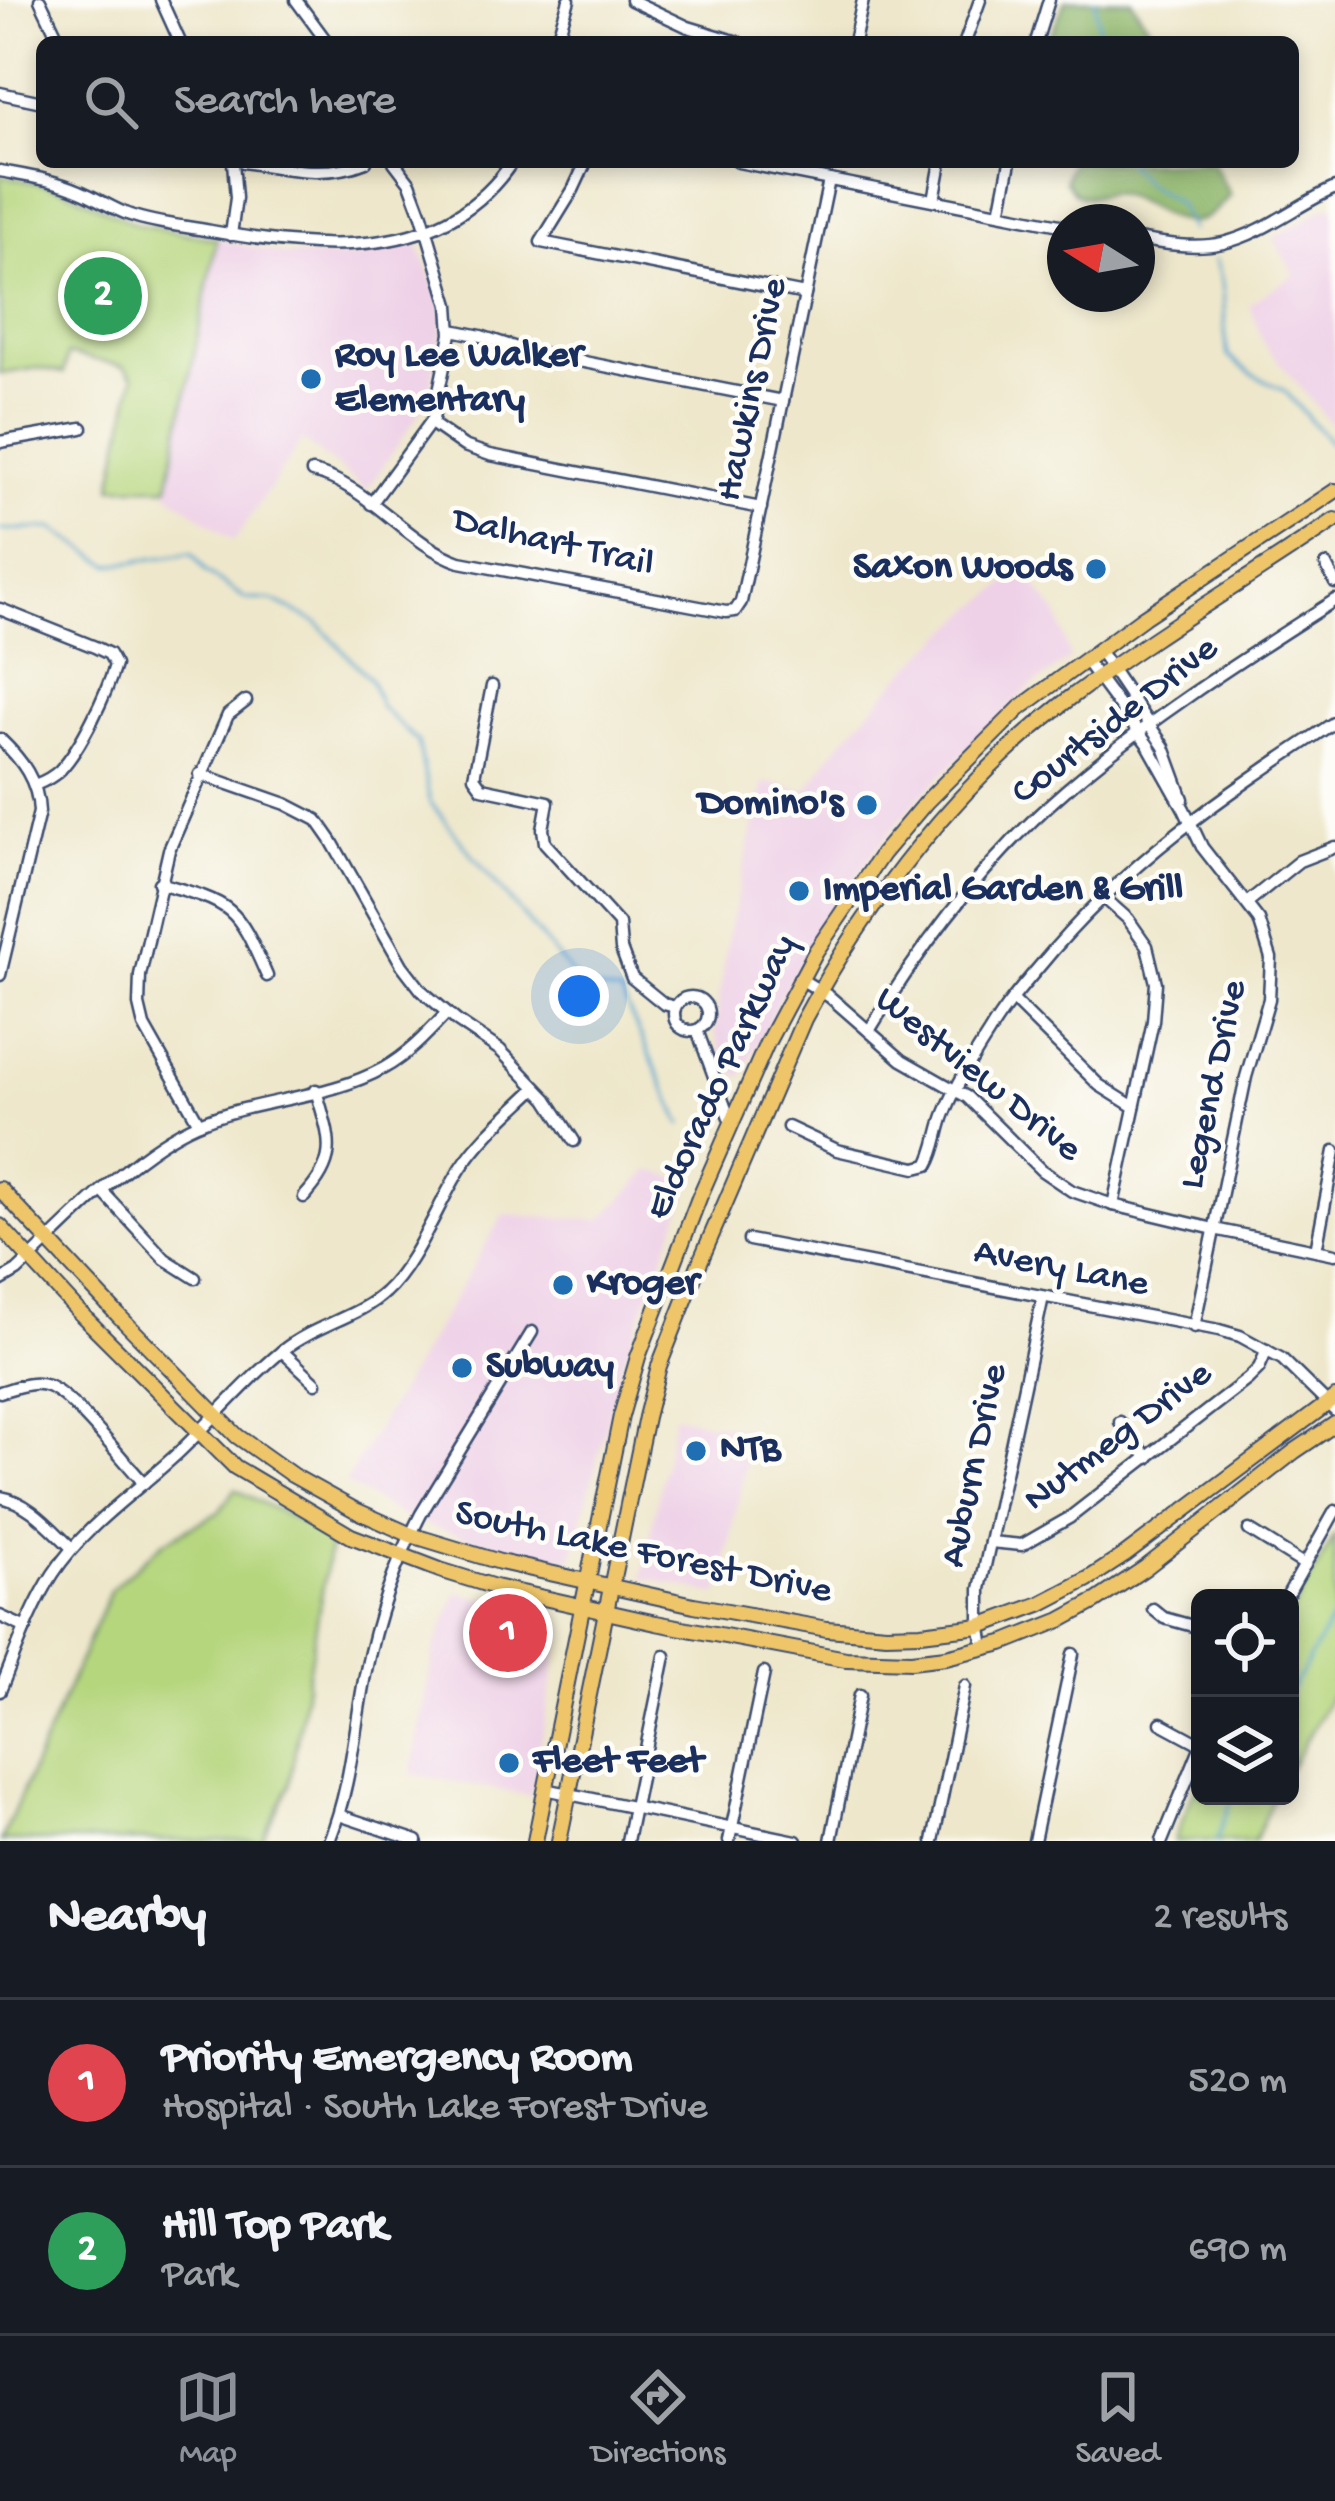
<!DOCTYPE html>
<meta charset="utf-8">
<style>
body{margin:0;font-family:"Gochi Hand",sans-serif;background:#242831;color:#f1f3f6}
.controls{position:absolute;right:36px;bottom:36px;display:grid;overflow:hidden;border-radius:18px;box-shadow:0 6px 18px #0003}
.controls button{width:108px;height:108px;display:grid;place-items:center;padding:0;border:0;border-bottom:3px solid #363941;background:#171b24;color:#f1f3f6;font:60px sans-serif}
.compass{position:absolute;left:1047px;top:204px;width:108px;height:108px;border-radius:50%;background:#171b24;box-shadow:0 6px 18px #0003;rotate:281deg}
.you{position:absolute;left:579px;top:996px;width:42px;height:42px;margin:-30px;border:9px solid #fff;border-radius:50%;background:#1a73e8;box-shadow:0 0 0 18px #1a73e833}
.badge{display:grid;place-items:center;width:78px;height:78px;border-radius:50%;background:#8c9099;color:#fff;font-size:39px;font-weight:700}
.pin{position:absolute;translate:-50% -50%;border:6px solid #fff;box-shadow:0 3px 12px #0006}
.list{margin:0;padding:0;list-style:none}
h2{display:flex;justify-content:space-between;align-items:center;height:156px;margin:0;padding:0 48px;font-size:51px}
h2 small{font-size:39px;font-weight:400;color:#9ea1a6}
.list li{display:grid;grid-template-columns:78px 1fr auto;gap:36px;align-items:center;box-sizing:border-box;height:168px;padding:0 48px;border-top:3px solid #363941}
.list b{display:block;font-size:45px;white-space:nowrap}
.list p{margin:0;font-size:39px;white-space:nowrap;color:#9ea1a6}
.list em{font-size:39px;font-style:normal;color:#9ea1a6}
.icon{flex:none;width:66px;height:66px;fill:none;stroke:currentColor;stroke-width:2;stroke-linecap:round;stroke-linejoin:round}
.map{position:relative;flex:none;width:1335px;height:1841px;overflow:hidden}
.search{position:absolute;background:#171b24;box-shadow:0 6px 18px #0003;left:36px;right:36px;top:36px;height:132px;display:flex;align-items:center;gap:30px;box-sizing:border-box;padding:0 42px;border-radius:18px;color:#9ea1a6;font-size:45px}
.sheet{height:492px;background:#171b24}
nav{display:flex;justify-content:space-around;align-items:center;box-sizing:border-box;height:168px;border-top:3px solid #363941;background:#171b24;font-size:33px;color:#9ea1a6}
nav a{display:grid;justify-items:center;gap:6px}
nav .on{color:#8c9099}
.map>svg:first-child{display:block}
</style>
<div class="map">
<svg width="1335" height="1841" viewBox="0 0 1335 1841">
<rect width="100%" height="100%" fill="#fdfcf7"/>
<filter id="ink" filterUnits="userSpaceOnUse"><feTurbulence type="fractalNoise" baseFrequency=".00833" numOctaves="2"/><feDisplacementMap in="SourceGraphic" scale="24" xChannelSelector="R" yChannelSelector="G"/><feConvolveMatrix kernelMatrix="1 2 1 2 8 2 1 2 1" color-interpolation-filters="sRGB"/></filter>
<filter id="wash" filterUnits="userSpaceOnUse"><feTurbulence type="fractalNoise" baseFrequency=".004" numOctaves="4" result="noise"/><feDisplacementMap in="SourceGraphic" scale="48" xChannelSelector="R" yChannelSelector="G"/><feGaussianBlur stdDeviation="2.7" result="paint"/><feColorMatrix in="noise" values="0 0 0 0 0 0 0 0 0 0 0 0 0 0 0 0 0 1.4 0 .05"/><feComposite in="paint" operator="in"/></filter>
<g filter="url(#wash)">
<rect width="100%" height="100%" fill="#eee7cb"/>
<g fill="#eed0e7">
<path d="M1335,205v224l-72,-86 -14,-39 46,-29 -22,-37 47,-28z"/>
<path d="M217,239l70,16 65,3 66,-14 24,63v24l-15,71 -60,88 -65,-50 -68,101 -67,-49z"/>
<path d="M1019,574l9,2 30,39 12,44 -38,27 -37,35 -80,81 -45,55 -58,85 -34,60 -36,75 -11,-6 -8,-11 -8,-27 13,-99 36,-152 42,9 27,-40 75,-82 62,-57z"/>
<path d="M650,1170l42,12 -71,184 -49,194 -85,-16 -85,-27 -57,-34 158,-268 99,5z"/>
<path d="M674,1415l78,17 -33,163 -77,-18z"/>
<path d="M457,1592l100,25 5,13 -31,166 -120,-22 24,-126z"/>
</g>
<g fill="#b6d67e" stroke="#68826e" stroke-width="3">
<path d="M0,175l64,14 72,35 81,15 -49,248h-56l22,-110 -10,-11 -56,-12 -4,19 -26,-5 -38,6z"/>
<path d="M235,1489l96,49 -42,248 -27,55h-261l110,-252 54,-48 54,-29z"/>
<path d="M1335,1535v153l-45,80v-153z"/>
<path d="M1200,1776v20h74l-20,45h-80z"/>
</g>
<g fill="#90b76d" stroke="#567366" stroke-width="3">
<path d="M1066,0h66c5,15 24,26 18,42h-13l-11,-8 -5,8h-74z"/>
<path d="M1071,162h141l18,33c-10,11 -22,26 -38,27 -22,2 -49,-21 -70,-27 -24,-8 -40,17 -57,-15z"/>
</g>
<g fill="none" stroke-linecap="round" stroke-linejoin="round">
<g stroke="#55a5cf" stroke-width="3">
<path d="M1095,0l6,42"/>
<path d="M1126,162l19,21 32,20 14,27"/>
<path d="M1215,260c14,30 6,64 13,96l24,18 33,17 50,57"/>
<path d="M0,530l52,-2 58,37 82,-12 14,19 40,27 26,1 45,23 54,57 9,26 38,36 12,60 52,65 100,119 39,8 61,130"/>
<path d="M1290,1692l45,-78"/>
<path d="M1216,1841l17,-45"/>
</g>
</g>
</g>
<g filter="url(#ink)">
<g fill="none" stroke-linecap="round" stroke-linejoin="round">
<g stroke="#3b4b6e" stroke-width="15">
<g id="minor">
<path d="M40,0l20,42"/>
<path d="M161,0l19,42"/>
<path d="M296,0l31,42"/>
<path d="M631,0l57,27 50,15"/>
<path d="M556,42l13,-42"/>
<path d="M854,42l9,-42"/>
<path d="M965,42l15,-42"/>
<path d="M1036,42l13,-42"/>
<path d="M0,93l42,9"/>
<path d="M243,162c42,6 82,17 123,0"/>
<path d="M586,162l-13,28 -32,52 264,52"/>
<path d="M738,162l327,64"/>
<path d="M0,171c27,5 55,9 80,20 17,7 33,18 50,24 26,9 54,11 81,16 106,19 233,33 301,-69"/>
<path d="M934,200l7,-38"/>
<path d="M1000,213l10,-51"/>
<path d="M231,235l5,-37 -3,-36"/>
<path d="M1137,239c28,5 58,10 86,4 40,-9 75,-39 112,-55"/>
<path d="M452,330l29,6 42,14 260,51"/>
<path d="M431,423l33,23 26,9 271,53"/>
<path d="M0,442l82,-14"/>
<path d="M312,472c56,12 93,71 148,90l266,50 9,-1 6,-9 88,-422"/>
<path d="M371,504l62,-85 18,-85 -2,-29 -27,-90 -12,-32 -16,-21"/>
<path d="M1326,565l9,18"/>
<path d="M0,609l95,38 14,7 6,11c-8,28 -34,83 -55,105 -7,7 -15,11 -25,15"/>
<path d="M1099,650l65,97 19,52"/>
<path d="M1085,660l63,85 36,64 18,38 57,73 12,38 -2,41 -23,78 -52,250"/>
<path d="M492,686l-18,91 8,11 66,14 -5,27 2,14 74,81 2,25 11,29 32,26 11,3"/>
<path d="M0,739c22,21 38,42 39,73l-39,163"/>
<path d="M200,774l86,30 31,16 14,20 71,125 20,26 35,30 43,29 47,49 27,42"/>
<path d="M159,883c75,21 77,22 108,93"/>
<path d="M1102,896l26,23 19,27 9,37 -3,38 -40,184"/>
<path d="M1248,902l51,-41 36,-14"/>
<path d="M799,978l31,19 72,63 65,37 74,73 31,21 41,14 101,24 121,25"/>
<circle cx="691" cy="1014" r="17"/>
<path d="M1013,1000l86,85 35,22"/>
<path d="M697,1030l34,93"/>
<path d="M869,1031c54,-89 118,-173 197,-241 82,-71 177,-131 269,-190"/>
<path d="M199,1123l-55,-97 -5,-21 1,-30 29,-125 59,-135 18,-14"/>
<path d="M788,1127l49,23 79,18 12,-3c9,-15 10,-35 17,-52 11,-28 28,-55 44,-80 14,-24 32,-45 50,-66 87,-106 183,-170 296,-245"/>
<path d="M103,1192l62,67 30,19"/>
<path d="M304,1197c37,-40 25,-59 12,-107"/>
<path d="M749,1240l470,90 21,6 42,23 53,52"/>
<path d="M1316,1250l19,-99"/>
<path d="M0,1281l17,-10c51,-48 116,-119 180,-147 59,-25 131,-25 187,-56 24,-13 44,-35 63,-55"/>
<path d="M282,1351l34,32"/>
<path d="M0,1392c14,-4 33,-12 48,-6 25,10 75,75 96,97"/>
<path d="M1120,1422l28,36"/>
<path d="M0,1497c30,5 51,32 72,51"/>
<path d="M1249,1530l56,35"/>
<path d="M990,1542l32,3 47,-27 179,-139 11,-11 8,-18"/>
<path d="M1286,1598l49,-87"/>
<path d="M1153,1609l11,9 36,10"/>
<path d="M0,1616l26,12"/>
<path d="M984,1648l-4,-27v-32l63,-292"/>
<path d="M0,1691c16,-39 30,-81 53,-117 32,-49 82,-81 125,-121 35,-33 66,-71 104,-102 32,-26 77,-34 103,-59 30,-27 53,-88 76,-124 20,-31 49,-55 75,-80"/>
<path d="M1161,1723l39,21"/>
<path d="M545,1789l251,52"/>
<path d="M339,1815l78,26"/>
<path d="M329,1841c22,-54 25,-110 36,-166 11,-56 30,-111 56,-161l111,-182"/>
<path d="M627,1841l38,-185"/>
<path d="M729,1841l35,-168"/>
<path d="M831,1841l29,-146"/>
<path d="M933,1841l32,-155"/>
<path d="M1034,1841l39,-187"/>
<path d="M1162,1841l38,-93"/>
</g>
</g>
<g stroke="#3b4b6e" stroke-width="18">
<g id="major">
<path d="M0,1189l118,126 119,121 55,39 63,35 56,25 89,27 194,43 133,24 59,5 35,-1 59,-7 60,-22 48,-25 37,-24 210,-157"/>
<path d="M0,1226l77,84 158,157 116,69 89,34 55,17 161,36 190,36 65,2 35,-4 57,-14 58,-23 35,-19 49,-33 150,-117 40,-27"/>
<path d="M535,1841l86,-425 17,-59 61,-159 68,-155 49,-92 66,-97 44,-52 94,-94 124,-91 191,-126"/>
<path d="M559,1841l87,-424 13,-51 41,-104 104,-243c65,-121 157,-238 266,-321 85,-64 177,-118 265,-178"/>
</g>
</g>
<use href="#minor" stroke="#fff" stroke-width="10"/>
<use href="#major" stroke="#eec569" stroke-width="14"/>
</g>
</g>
<g fill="#1f6fb2" stroke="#fdfcf7" stroke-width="4.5">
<circle cx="311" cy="379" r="12"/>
<circle cx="1096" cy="569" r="12"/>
<circle cx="867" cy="805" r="12"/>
<circle cx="799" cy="891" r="12"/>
<circle cx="563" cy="1285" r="12"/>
<circle cx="462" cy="1368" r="12"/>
<circle cx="696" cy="1451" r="12"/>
<circle cx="509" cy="1763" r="12"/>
</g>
<g text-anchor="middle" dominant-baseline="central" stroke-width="9" stroke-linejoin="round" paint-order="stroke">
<g font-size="39" font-weight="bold" fill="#1b2f5e" stroke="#fdfcf7" text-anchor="start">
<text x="335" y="357">Roy Lee Walker<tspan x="335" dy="45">Elementary</tspan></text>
<text x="1072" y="569" text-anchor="end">Saxon Woods</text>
<text x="843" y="805" text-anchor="end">Domino's</text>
<text x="823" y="891">Imperial Garden &amp; Grill</text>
<text x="587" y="1285">Kroger</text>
<text x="486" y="1368">Subway</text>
<text x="720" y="1451">NTB</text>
<text x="533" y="1763">Fleet Feet</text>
</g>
<g font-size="39" fill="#1b2f5e" stroke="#fdfcf7">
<text transform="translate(754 390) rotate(-78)">Hawkins Drive</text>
<text transform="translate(553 544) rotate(13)">Dalhart Trail</text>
<text transform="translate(1116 722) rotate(-38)">Courtside Drive</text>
<text transform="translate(977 1076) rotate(39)">Westview Drive</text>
<text transform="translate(723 1078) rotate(-65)">Eldorado Parkway</text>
<text transform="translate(1215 1085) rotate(-78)">Legend Drive</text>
<text transform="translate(1061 1270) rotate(11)">Avery Lane</text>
<text transform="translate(1119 1438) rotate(-37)">Nutmeg Drive</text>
<text transform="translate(976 1466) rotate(-78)">Auburn Drive</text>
<text transform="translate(643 1554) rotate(12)">South Lake Forest Drive</text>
</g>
</g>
</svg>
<div class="controls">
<button><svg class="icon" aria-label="locate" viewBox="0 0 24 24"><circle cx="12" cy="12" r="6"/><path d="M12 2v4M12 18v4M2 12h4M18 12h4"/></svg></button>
<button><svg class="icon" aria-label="layers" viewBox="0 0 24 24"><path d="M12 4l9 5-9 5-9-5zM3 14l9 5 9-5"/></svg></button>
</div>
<svg class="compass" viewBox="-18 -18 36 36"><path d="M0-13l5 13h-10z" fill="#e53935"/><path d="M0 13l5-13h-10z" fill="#9ea1a6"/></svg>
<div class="you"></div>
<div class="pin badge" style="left:508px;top:1633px;background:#e0444e">1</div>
<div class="pin badge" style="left:103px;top:296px;background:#2e9e5b">2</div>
<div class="search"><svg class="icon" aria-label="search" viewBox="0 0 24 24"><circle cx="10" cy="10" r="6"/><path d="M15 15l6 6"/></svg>Search here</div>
</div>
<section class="sheet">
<h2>Nearby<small>2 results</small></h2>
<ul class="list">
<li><span class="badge" style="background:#e0444e">1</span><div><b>Priority Emergency Room</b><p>Hospital · South Lake Forest Drive</p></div><em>520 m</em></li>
<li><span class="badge" style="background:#2e9e5b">2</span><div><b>Hill Top Park</b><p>Park</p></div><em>690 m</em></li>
</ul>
</section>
<nav>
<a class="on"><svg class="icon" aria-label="map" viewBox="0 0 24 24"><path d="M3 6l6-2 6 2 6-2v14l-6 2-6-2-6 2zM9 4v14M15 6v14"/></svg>Map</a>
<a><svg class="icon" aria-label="directions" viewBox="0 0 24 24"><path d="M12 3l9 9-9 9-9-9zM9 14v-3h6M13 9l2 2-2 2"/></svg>Directions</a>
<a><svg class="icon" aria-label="saved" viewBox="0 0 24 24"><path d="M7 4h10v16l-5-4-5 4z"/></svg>Saved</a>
</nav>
